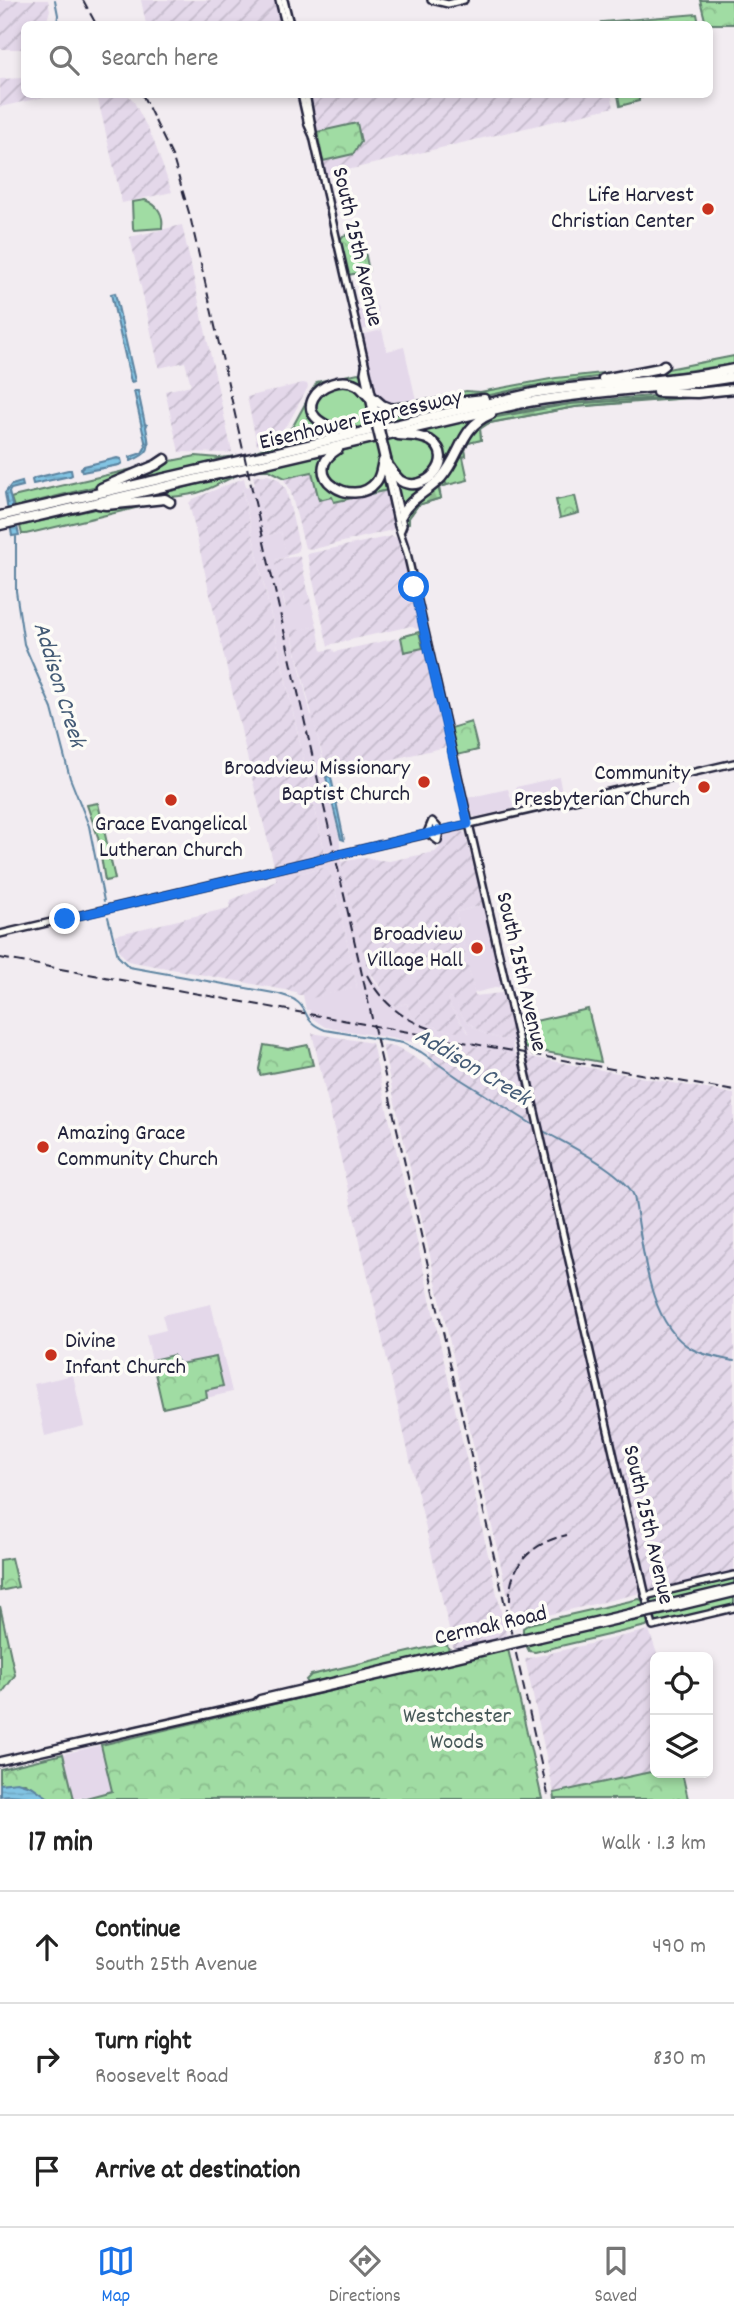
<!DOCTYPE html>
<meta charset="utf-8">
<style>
body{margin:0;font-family:Dekko,sans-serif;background:#f6f6f6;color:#222}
.controls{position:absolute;right:21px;bottom:21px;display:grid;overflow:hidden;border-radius:10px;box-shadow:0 4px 10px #0003}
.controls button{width:63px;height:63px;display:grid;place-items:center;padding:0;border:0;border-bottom:2px solid #e0e0e0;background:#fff;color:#222;font:35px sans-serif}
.stop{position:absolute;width:21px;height:21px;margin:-16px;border:5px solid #1a73e8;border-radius:50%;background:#fff}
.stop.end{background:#1a73e8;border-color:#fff;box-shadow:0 2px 7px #0008}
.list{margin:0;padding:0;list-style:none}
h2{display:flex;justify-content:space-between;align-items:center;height:91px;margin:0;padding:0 28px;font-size:30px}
h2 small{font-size:23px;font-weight:400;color:#767676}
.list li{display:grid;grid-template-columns:46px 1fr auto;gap:21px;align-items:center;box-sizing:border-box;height:112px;padding:0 28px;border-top:2px solid #e0e0e0}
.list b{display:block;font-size:26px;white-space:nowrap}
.list p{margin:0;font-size:23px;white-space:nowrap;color:#767676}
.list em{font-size:23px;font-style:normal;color:#767676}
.icon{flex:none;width:38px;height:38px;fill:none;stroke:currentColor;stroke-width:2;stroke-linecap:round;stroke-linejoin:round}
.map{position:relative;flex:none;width:734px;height:1799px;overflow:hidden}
.search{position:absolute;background:#fff;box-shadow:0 4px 10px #0003;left:21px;right:21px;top:21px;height:77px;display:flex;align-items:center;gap:18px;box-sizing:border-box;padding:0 24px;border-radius:10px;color:#767676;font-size:26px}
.sheet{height:427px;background:#fff}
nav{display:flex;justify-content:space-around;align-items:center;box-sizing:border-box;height:98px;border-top:2px solid #e0e0e0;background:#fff;font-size:19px;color:#767676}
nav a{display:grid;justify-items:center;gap:4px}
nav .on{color:#1a73e8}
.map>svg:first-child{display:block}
</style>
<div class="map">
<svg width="734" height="1799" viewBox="0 0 734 1799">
<defs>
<pattern id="industrial-furrows" width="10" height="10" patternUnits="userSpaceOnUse" patternTransform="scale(1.75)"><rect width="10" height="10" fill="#e4d8ea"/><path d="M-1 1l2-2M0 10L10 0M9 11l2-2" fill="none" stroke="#c3b9ca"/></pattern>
<pattern id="forest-firs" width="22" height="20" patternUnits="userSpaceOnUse" patternTransform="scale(1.75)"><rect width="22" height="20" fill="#a0dca3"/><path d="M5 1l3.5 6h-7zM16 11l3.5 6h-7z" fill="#8abc8d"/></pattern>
<pattern id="park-crowns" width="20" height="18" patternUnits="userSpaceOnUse" patternTransform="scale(1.75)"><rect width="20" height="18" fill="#a0dca3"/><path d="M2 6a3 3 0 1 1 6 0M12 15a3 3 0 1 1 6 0" fill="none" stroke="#8abc8d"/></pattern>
<pattern id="water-rules" width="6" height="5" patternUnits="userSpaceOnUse" patternTransform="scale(1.75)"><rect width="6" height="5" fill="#82c4e3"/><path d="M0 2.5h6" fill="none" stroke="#70a8c4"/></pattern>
</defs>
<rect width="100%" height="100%" fill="#f2ecf1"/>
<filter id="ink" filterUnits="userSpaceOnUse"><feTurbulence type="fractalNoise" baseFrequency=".0143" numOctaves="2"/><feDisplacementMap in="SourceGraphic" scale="14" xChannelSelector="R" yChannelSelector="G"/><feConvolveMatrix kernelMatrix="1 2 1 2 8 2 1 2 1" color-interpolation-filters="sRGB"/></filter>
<g filter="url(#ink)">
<g fill="#e4d8ea">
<path d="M377,306l4,20 -20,4 -6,-19z"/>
<path d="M382,330l5,21 17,-4 12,53 -34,4 -6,-10 -14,-56 3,-4z"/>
<path d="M256,484l13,51 12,-3 6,25 -12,3 10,48 26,-5 6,23 -26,6 20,83h2l27,127 1,20 28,110 10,16 17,18 11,-3 3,12 30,14 29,4 -18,-25 -3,-10 4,-1 12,22 13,10 10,6 25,7 3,14 -101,-18 -1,4 -88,-15 -16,-11 1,-6h-4l-2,-11 53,-12 -24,-107 -6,-13 -51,12 -1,-5 52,-13 -85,-373z"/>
<path d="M559,777l4,21 -45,9 -2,-20z"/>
<path d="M508,789l6,19 -38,9 -5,-2 -4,-17z"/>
<path d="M483,905l18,78 -2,4 -25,6 -18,-81z"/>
<path d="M211,1304l21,88 -69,16 -17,-73 20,-5 -4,-15z"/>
<path d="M73,1375l11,51 -39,10 -11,-52z"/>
<path d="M101,1745l12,46 -39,8 -11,-45z"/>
</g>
<g fill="url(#industrial-furrows)">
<path d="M0,0h48l2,10 -4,14h-22v25h-24z"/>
<path d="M141,0h134l5,24h-134z"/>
<path d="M24,78v16l29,1 -53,12v-28z"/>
<path d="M611,94l3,13 -288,68 -19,-80z"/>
<path d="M97,95h31l5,5 20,39 19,53 -50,11z"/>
<path d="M182,225l50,227 -5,1 -48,-1 -14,-61 26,-6 -6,-23 -26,6 -29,-131z"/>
<path d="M303,383l4,1 1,3 -19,35 -10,11 -22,12 -10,-48z"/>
<path d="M313,471l19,26 2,5 54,-12 8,37 -4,3 -78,19 -9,-1 -15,-59 -7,-11z"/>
<path d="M268,475l10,4 8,10 13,57 -2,6 -11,3 -5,-23 -12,3 -16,-59z"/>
<path d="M244,478l2,9 -4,2 83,364 -51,12 -22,-87 -63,-275 4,-4z"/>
<path d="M392,536l7,3 20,89 -3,1 -5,-3 -79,18 -4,3 -21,-93z"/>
<path d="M298,556l2,1 11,46 -25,6 -12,-49z"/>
<path d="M317,626l5,25 11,-2 1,3 87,-19 25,114 -119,27 -36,-143z"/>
<path d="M460,831l5,2 18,72 -27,7 19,84 27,-3 13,50 -28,-8 -10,-6 -13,-10 -13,-22 -3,1 3,10 18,26 -29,-5 -23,-10 -7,-4 -3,-12 -11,3 -11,-11 -19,-30 -25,-103 21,-4 27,3 46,-9 5,-5 1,-8 3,-4z"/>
<path d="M327,867l6,13 24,107 -53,13 -1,-5h-6l-1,-3 -168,-31 -8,-9 -5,-17 114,-27 2,-8 45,-19v-2z"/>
<path d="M312,1033l60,10 135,595 -53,13z"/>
<path d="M426,1038l308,56v477l-220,52 -132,-578 17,3 34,21z"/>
<path d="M649,1630l9,27h-3v114l-101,22 -29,-134z"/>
</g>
<g fill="#a0dca3" stroke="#617f6f" stroke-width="2">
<path d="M145,200c13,5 19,15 17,28l-28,2 -1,-2 -1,-26z"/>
<path d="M734,356v8l-69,10 -43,4z"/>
<path d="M640,369c-37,9 -75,11 -113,18 -39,8 -107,27 -145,17l48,-4 36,-9 14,1 76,-14z"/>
<path d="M358,373l3,2 4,16 -9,-8 -35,4 -9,30 6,7 13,6v4l-82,20 22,-9 22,-19 24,-44z"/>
<path d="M346,385l12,3 7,9 7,28c-26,6 -39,6 -58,-14l2,-13 12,-10z"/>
<path d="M734,392l-32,5 -127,10 -90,17 -5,5 1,11 -13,3 -3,7 1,6 -3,1 5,23 -29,7 2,11 -23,7 -9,13v5l-5,1v-9l20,-20 61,-77c83,-18 165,-23 249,-26z"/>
<path d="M452,406l-70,16 -3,-15z"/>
<path d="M475,419l-28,48 -45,42 -9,-34 5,5 29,1 16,-23 -21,-22 -1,-5z"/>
<path d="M394,438c20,2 39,-3 44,23 -29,42 -44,12 -52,-21z"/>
<path d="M376,442c2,10 7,23 2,33 -9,16 -37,20 -48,4 -2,-3 -3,-7 -4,-11l8,-15z"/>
<path d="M325,453l1,28 34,12 23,-21 5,18 -54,12 -2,-5 -13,3 -7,-28 -27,6 -16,-8h-16z"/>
<path d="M196,456l23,2 19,-2 -119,28 47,-22z"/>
<path d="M154,464l-45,19 -95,24 -3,-9 6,-2z"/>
<path d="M242,473c-14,5 -30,16 -45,20 -22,5 -44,5 -66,8z"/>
<path d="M165,501l-139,33h-4l-2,-8 75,-17z"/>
<path d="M734,1577v9l-83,19 -1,-8z"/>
<path d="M734,1596v10l-75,17 -4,-1 -1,-6z"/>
<path d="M639,1599l3,1 2,7 -121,28v-7l6,-4z"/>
<path d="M647,1617l1,7 -2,2 -111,26 -6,-1 -3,-6z"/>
<path d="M443,1644l4,1 3,7 -142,31 -2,-3 5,-5z"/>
</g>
<g fill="url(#forest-firs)" stroke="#617f6f" stroke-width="2">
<path d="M719,394l-144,13 -86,16 -9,6 1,11 -13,3 -3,7 1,6 -6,1 11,-26 15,-12 84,-15z"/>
<path d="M444,480l3,5 -9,2 3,11 -23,7 -7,10 4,-9z"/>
</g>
<g fill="url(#park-crowns)" stroke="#617f6f" stroke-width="2">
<path d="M700,0h32l2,24h-28z"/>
<path d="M697,14l2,10h-97l-1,-2z"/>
<path d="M618,95v-1l33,1 -12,3v3l-19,5z"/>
<path d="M357,123l4,19 -8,12 -30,7 -6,-29z"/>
<path d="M361,232l8,39 -21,4 -8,-35 3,-4z"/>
<path d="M575,496l4,17 -19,5 -4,-18z"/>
<path d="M419,632l4,16 -19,4 -3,-15z"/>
<path d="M471,722l7,28 -21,5 -6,-27z"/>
<path d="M98,803l17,76 -10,2 -7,-44 -11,-32z"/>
<path d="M588,1009l13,53 -78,-14 -5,-23z"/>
<path d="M264,1045l24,4 20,-4 5,20 -53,10 -1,-6z"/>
<path d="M173,1355l7,9 36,-7 7,29 -17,4 1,8 -44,10 -11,-48z"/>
<path d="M11,1558l7,29 -18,4v-31z"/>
<path d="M0,1606l15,69 -15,21z"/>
<path d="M508,1649l34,150h-460l30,-8 -11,-46z"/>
<path d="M63,1754l11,45h-24l-25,-16 -25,1v-15z"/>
<path d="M655,1771v2h27l6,26h-133l-1,-6z"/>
</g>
<g fill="url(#water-rules)" stroke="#5c83a0" stroke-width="2">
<path d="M115,293l20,88 -4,1 -20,-88z"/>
<path d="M134,391h4l7,33 2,1 -1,2c4,22 6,25 -15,34l-1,-4 12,-4 4,-7z"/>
<path d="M117,458l4,1 1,4 -3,2 -37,7 -1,-4 3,-2z"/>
<path d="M68,470h3l1,5 -2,1 -37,8 -1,-4 3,-2z"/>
<path d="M22,482l1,4 -12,3 -2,3 10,43 -7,1 -7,-43 6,-8z"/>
<path d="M329,776l2,1 13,63 -3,-1 -15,-62z"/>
<path d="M17,1782l16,5 17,12c-19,0 -31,-6 -50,-3v-12z"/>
</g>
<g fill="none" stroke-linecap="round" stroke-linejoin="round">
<g stroke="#5c83a0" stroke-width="2">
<path d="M55,0l3,15 -1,9"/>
<path d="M16,537v54l8,53 28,65 18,69 19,48 15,75"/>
<path d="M108,917l10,39 11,11 150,27c5,2 13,3 17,7 14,9 5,20 29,29l78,13 18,9 39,27 75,47"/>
<path d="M540,1129c25,15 83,41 94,67 9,46 12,128 58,153 13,7 28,9 42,12"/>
</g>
<g stroke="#22223b" stroke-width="10">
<g id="secondary">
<path d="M279,0l6,24"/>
<path d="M284,0l6,24"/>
<path d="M431,0l17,4 16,-4"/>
<path d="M301,94l7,31 5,11 64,279"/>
<path d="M306,94l7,38"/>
<path d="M365,367l-1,6 9,43"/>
<path d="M385,448l18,77 -2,5"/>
<path d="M381,449l17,77 9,27 246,1074 81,-19"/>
<path d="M427,833l5,-12 8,9"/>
<path d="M427,833l11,8 2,-11"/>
<path d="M379,845l355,-82"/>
<path d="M0,934l260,-61"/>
<path d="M645,1596l89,-21"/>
</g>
</g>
<g stroke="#22223b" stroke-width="11">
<g id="primary">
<path d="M667,1604l67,-16"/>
<path d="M668,1609l66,-16"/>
<path d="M539,1634l91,-21"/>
<path d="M540,1638l91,-21"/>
<path d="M257,1702l3,-3 178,-42"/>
<path d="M0,1761l439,-99"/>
</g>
</g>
<g stroke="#22223b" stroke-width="13">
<g id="highway">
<path d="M603,379l57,-11 4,-3"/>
<path d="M657,392l40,1 37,-4"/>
<path d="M374,398l8,7 10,4 92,-10"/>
<path d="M353,432c-79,-11 -28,-64 4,-47 5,3 8,8 12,12"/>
<path d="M338,449c-41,25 15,62 38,33 5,-6 5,-14 7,-21"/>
<path d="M390,468c3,4 7,10 11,13 23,14 57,-22 30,-40 -10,-6 -22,-5 -33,-6"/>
<path d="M101,488l55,-23 9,-6"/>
<path d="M98,504l8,1 59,-6 5,3"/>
<path d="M0,516l533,-123c67,-11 135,-10 201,-24"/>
<path d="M401,516c8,-17 27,-24 40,-38 21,-24 19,-51 50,-64"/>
<path d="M0,525l523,-122c70,-13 141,-14 211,-26"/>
</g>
</g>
<use href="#secondary" stroke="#fdfcf7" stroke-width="5"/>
<use href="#primary" stroke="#fdfcf7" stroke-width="6"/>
<use href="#highway" stroke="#fdfcf7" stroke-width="8"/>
<g stroke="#22223b" stroke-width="2" stroke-dasharray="10 5" stroke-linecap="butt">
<path d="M83,0l13,24"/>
<path d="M142,94l31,64 17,58 359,1583"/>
<path d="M0,958l734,133"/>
<path d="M367,975c14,27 36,45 65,54"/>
<path d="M510,1601c-2,-37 24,-59 57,-66"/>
</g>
<g stroke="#22223b" stroke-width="10" stroke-linecap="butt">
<g id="secondary-bridge">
<path d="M377,415l8,33"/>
<path d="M373,416l8,33"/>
<path d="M260,873l119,-28"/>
</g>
</g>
<g stroke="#22223b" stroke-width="11" stroke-linecap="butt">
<g id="primary-bridge">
<path d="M630,1613l37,-9"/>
<path d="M631,1617l37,-8"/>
<path d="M438,1657l101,-23"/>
<path d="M439,1662l101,-24"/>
</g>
</g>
<use href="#secondary-bridge" stroke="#fdfcf7" stroke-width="5"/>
<use href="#primary-bridge" stroke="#fdfcf7" stroke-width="6"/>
</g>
</g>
<g fill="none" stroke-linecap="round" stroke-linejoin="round" filter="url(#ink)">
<path stroke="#1a73e8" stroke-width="9" d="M65,919l403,-95 -54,-237"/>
</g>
<g fill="#c8321e" stroke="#fdfcf7" stroke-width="2.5">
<circle cx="708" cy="209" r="7"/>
<circle cx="424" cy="782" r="7"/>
<circle cx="704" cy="787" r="7"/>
<circle cx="171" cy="800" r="7"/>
<circle cx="477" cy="948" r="7"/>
<circle cx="43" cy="1147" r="7"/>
<circle cx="51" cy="1355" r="7"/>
</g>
<g text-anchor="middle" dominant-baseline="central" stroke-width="7" stroke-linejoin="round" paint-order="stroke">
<g font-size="23" fill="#22223b" stroke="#fdfcf7" text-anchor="end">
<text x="694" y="196">Life Harvest<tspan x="694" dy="26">Christian Center</tspan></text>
<text x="410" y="769">Broadview Missionary<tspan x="410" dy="26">Baptist Church</tspan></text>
<text x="690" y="774">Community<tspan x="690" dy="26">Presbyterian Church</tspan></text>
<text x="171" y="825" text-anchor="middle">Grace Evangelical<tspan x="171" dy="26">Lutheran Church</tspan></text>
<text x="463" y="935">Broadview<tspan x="463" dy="26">Village Hall</tspan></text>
<text x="57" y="1134" text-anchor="start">Amazing Grace<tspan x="57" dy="26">Community Church</tspan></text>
<text x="65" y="1342" text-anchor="start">Divine<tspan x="65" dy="26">Infant Church</tspan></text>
</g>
<g font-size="23" fill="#22223b" stroke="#fdfcf7">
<text transform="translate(356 247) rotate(77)">South 25th Avenue</text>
<text transform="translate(361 421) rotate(-13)">Eisenhower Expressway</text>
<text transform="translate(520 972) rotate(77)">South 25th Avenue</text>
<text transform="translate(647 1525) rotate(77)">South 25th Avenue</text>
<text transform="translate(491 1627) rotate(-13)">Cermak Road</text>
</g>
<g font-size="23" fill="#485a5a" stroke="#fdfcf7">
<text x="457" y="1717">Westchester<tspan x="457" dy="26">Woods</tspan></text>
</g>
<g font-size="24" font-style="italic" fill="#445b76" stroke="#fdfcf7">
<text transform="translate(58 685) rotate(73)">Addison Creek</text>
<text transform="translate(472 1068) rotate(31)">Addison Creek</text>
</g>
</g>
</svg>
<div class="controls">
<button><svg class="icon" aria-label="locate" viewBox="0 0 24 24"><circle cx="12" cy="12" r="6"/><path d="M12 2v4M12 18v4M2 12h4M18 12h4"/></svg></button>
<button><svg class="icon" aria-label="layers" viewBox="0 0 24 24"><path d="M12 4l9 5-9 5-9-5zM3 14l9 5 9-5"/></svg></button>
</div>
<div class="stop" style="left:414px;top:587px"></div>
<div class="stop end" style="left:65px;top:919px"></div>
<div class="search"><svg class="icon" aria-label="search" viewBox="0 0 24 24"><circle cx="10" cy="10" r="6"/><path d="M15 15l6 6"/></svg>Search here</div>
</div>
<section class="sheet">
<h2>17 min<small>Walk · 1.3 km</small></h2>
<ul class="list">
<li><svg class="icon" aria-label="ahead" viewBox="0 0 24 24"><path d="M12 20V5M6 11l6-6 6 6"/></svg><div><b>Continue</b><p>South 25th Avenue</p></div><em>490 m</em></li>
<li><svg class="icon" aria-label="right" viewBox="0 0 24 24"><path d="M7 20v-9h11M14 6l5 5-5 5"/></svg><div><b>Turn right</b><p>Roosevelt Road</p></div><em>830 m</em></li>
<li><svg class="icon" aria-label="arrive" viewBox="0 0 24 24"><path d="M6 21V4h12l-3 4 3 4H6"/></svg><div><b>Arrive at destination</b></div></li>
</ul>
</section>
<nav>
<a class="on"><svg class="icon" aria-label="map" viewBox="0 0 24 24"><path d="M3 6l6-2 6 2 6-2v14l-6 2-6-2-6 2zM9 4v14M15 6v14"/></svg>Map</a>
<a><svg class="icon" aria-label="directions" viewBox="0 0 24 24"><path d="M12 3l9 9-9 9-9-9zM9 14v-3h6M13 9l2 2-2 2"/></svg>Directions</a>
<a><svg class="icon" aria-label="saved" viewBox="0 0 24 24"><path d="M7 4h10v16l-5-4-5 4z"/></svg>Saved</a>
</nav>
